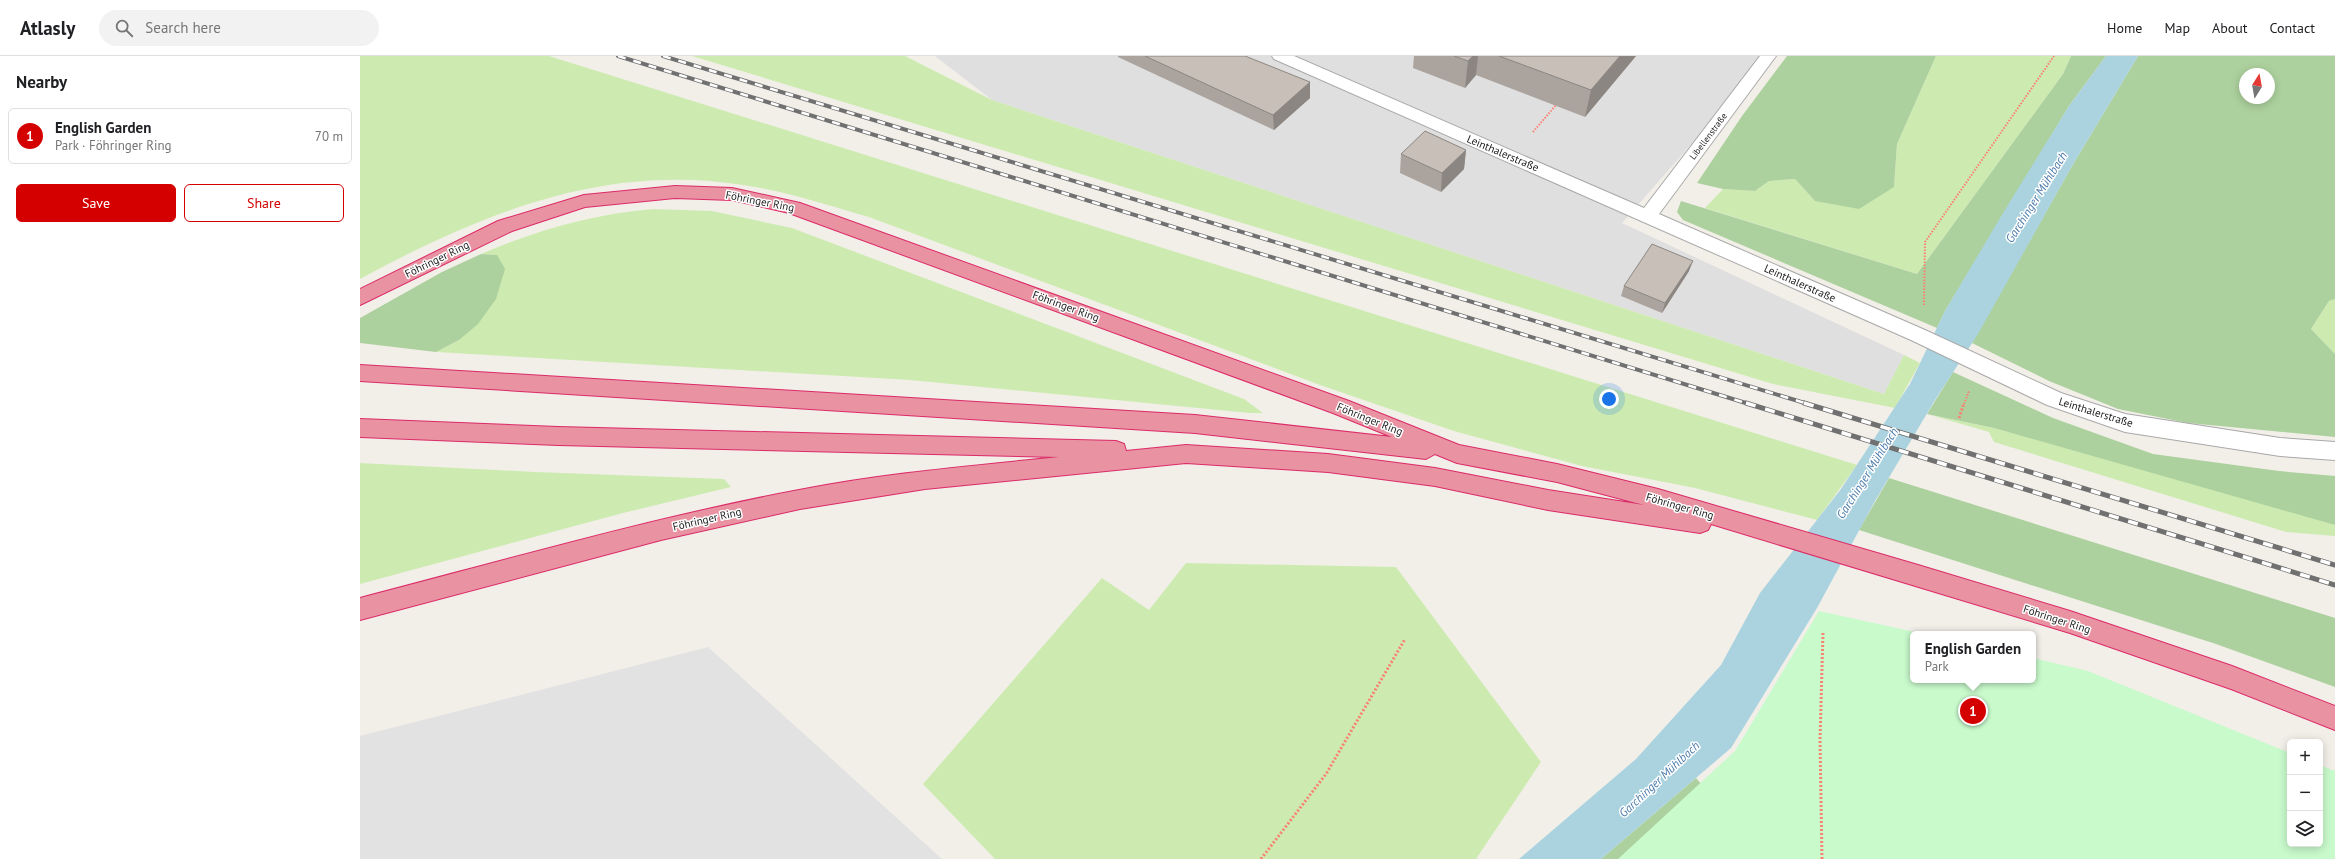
<!DOCTYPE html>
<meta charset="utf-8">
<style>
body{margin:0;font-family:"PT Sans",sans-serif;background:#f2f2f2;color:#202124}
.controls{position:absolute;right:12px;bottom:12px;display:grid;overflow:hidden;border-radius:6px;box-shadow:0 2px 10px #0003}
.controls button{width:36px;height:36px;display:grid;place-items:center;padding:0;border:0;border-bottom:1px solid #e0e0e0;background:#fff;color:#202124;font:20px sans-serif}
.compass{position:absolute;left:1879px;top:12px;width:36px;height:36px;border-radius:50%;background:#fff;box-shadow:0 2px 10px #0003;rotate:11deg}
.you{position:absolute;left:1249px;top:343px;width:14px;height:14px;margin:-10px;border:3px solid #fff;border-radius:50%;background:#1a73e8;box-shadow:0 0 0 6px #1a73e833}
.badge{display:grid;place-items:center;width:26px;height:26px;border-radius:50%;background:#d40000;color:#fff;font-size:13px;font-weight:700}
.pin{position:absolute;translate:-50% -50%;border:2px solid #fff;box-shadow:0 1px 4px #0006}
.popup{position:absolute;left:1550px;top:575px;width:126px;height:52px;box-sizing:border-box;display:grid;place-content:center;border-radius:6px;background:#fff;filter:drop-shadow(0 1px 3px #0005);font-size:13px;white-space:nowrap;color:#757577}
.popup b{font-size:15px;color:#202124}
.popup::after{content:'';position:absolute;left:50%;top:100%;margin-left:-8px;border:8px solid transparent;border-top-color:#fff}
.list{margin:0;padding:0;list-style:none}
h2{display:flex;justify-content:space-between;align-items:center;height:52px;margin:0;padding:0 16px;font-size:17px}
h2 small{font-size:13px;font-weight:400;color:#757577}
.list li{display:grid;grid-template-columns:26px 1fr auto;gap:12px;align-items:center;box-sizing:border-box;height:56px;margin:0 8px 8px;padding:0 8px;border:1px solid #e0e0e0;border-radius:6px}
.list b{display:block;font-size:15px;white-space:nowrap}
.list p{margin:0;font-size:13px;white-space:nowrap;color:#757577}
.list em{font-size:13px;font-style:normal;color:#757577}
.actions{display:flex;gap:8px;padding:12px 16px}
.actions a{flex:1;padding:9px 0;border:1px solid #d40000;border-radius:6px;text-align:center;font-size:14px;color:#d40000}
.actions .main{background:#d40000;color:#fff}
.icon{flex:none;width:22px;height:22px;fill:none;stroke:currentColor;stroke-width:2;stroke-linecap:round;stroke-linejoin:round}
.map{position:relative;flex:none;width:1975px;height:803px;overflow:hidden}
header{display:flex;align-items:center;gap:24px;box-sizing:border-box;height:56px;padding:0 20px;background:#fff;border-bottom:1px solid #e0e0e0}
header strong{font-size:19px}
nav{display:flex;gap:22px;margin-inline-start:auto;font-size:14px}
.search{width:280px;height:36px;background:#f2f2f2;display:flex;align-items:center;gap:10px;box-sizing:border-box;padding:0 14px;border-radius:22px;color:#757577;font-size:15px}
main{display:flex}
aside{flex:1;background:#fff}
.map>svg:first-child{display:block}
</style>
<header>
<strong>Atlasly</strong>
<div class="search"><svg class="icon" aria-label="search" viewBox="0 0 24 24"><circle cx="10" cy="10" r="6"/><path d="M15 15l6 6"/></svg>Search here</div>
<nav><a>Home</a><a>Map</a><a>About</a><a>Contact</a></nav>
</header>
<main>
<aside>
<h2>Nearby<small></small></h2>
<ul class="list">
<li><span class="badge">1</span><div><b>English Garden</b><p>Park · Föhringer Ring</p></div><em>70 m</em></li>
</ul>
<div class="actions"><a class="main">Save</a><a>Share</a></div>
</aside>
<div class="map">
<svg width="1975" height="803" viewBox="0 0 1975 803">
<rect width="100%" height="100%" fill="#f2efe9"/>
<path fill="#e0dfdf" d="M575,0h834l-147,167 282,132 -20,39 -892,-294z"/>
<g fill="#cdebb0">
<path d="M0,0h189l1308,409 -40,55 -122,-32 -113,-22 -128,-35 -134,-46 -451,-168c-42,-12 -83,-26 -126,-32 -140,-22 -263,29 -383,94z"/>
<path d="M332,0h213l87,44 892,294 20,-39 16,8 -25,45 -122,-24z"/>
<path d="M1576,0h135l-8,18 -146,200 -212,-66 18,-19 32,2 14,-10 26,-2 20,22 79,-14 3,-43z"/>
<path d="M293,153l59,2 80,17 452,171 19,14h-14l-339,-33 -474,-28 23,-12 38,-85 -16,-1c56,-24 112,-40 172,-45z"/>
<path d="M1975,243v55l-24,-25 18,-28z"/>
<path d="M1567,358l67,14 297,83 44,14v11l-49,-4 -292,-90 -5,-10z"/>
<path d="M0,407l175,9 189,7 7,8 -108,26 -263,71z"/>
<path d="M826,507l210,4 145,195 -65,97h-481l-72,-75 179,-206 47,32z"/>
</g>
<g fill="#add19e" fill-rule="evenodd">
<path d="M1427,0h149l-39,88 -3,43 -35,22 -44,-8 -20,-22 -26,2 -14,10 -32,-2 -26,-6 45,-67z"/>
<path d="M1711,0h35l-37,50 -124,205 -8,17 -254,-108 -6,-8 4,-11 236,73 146,-200z"/>
<path d="M1778,0h197v243l-6,2 -18,28 24,25v83l-147,-14 -70,-14 -69,-28 -77,-38 100,-177zM1885,18h24v24h-24z"/>
<path d="M121,198l16,1 8,14 -9,30 -18,25 -19,16 -23,12 -76,-9v-25l82,-46z"/>
<path d="M1593,316l100,46 100,36 126,17 56,5v49l-341,-97 -67,-14z"/>
<path d="M1529,422l446,140v69l-119,-43 -357,-114z"/>
<path d="M1336,722l31,37 -42,44h-84z"/>
</g>
<path fill="#c8facc" d="M1459,555l105,23h-11v46h120v-22l55,13 202,82v91h30v-79l15,6v88h-717l117,-108z"/>
<path fill="#e2e2e2" d="M348,591l234,212h-582v-123z"/>
<path fill="#aad3df" d="M1746,0h32l-66,110 -94,168 -43,66 -60,101 -58,107 -86,140 -130,111h-82l117,-100 85,-94 39,-72 81,-104 69,-105 35,-73 58,-98 66,-107z"/>
<g fill="none" stroke-linecap="round" stroke-linejoin="round">
<g stroke="#a9a9a9" stroke-width="2">
<path id="minor" d="M912,0h22l350,152 116,-152h16l-117,158 266,116 136,63 64,21 155,24 55,4v18l-55,-4 -155,-24 -78,-27 -136,-65 -637,-281z"/>
</g>
<g stroke="#dc2a67" stroke-width="2">
<path id="highway" d="M315,130l57,2 68,15 549,198 110,44 98,19 101,25 260,76 152,46 162,55 103,40v24l-104,-41 -161,-56 -359,-109 -3,6 -8,3 -152,-23 -113,-24 -107,-14 -142,-9 -261,26 -125,20 -139,31 -301,80v-22c146,-38 291,-80 439,-108 86,-17 174,-24 260,-33l-501,-12 -198,-8v-18l198,8 558,14 8,3 2,7 60,-6 142,9 107,14 113,22 96,15 -87,-23 -100,-19 -22,-9 -9,5 -231,-26 -835,-52v-16l835,50 197,22 -59,-24 -544,-200 -57,-13 -57,-2 -90,9 -73,24 -152,74v-16l138,-68 86,-26z"/>
</g>
<g stroke="#fa8072" stroke-width="2" stroke-dasharray="1.5 1.5" stroke-linecap="butt">
<path d="M1173,76l23,-27"/>
<path d="M1564,249l1,-63 129,-186"/>
<path d="M1604,348l5,-13"/>
</g>
<g stroke="#fa8072" stroke-width="3" stroke-dasharray="2 2" stroke-linecap="butt">
<path d="M1599,362l5,-15"/>
<path d="M901,803l65,-85 79,-135"/>
<path d="M1462,803l-2,-119 3,-107"/>
</g>
<use href="#minor" fill="#fff" fill-rule="evenodd"/>
<use href="#highway" fill="#e892a2" fill-rule="evenodd"/>
<g stroke="#707070" stroke-width="4">
<g id="rail-far1">
<path d="M258,0l1131,348"/>
<path d="M303,0l1145,348"/>
</g>
</g>
<g stroke="#707070" stroke-width="5">
<g id="rail">
<path d="M1386,347l589,182"/>
<path d="M1444,347l531,162"/>
</g>
</g>
<use href="#rail-far1" stroke="#fff" stroke-width="2.5" stroke-dasharray="8" stroke-linecap="butt"/>
<use href="#rail" stroke="#fff" stroke-width="3.5" stroke-dasharray="10" stroke-linecap="butt"/>
</g>
<g fill="#aba49e">
<path d="M758,0h127l65,42 -36,32 -156,-73z"/>
<path d="M1054,0h222l-51,61 -109,-42 -11,13 -52,-20z"/>
<path d="M1106,94l-2,19 -23,23 -41,-19 1,-19z"/>
<path d="M1329,215l-27,42 -41,-17 3,-10z"/>
</g>
<g fill="#8b8681">
<path d="M1113,0h5l-2,19 -11,13 3,-27z"/>
<path d="M1260,0h16l-51,61 6,-27z"/>
<path d="M950,26v16l-36,32 -1,-15z"/>
<path d="M1106,94l-2,19 -23,23 1,-19z"/>
<path d="M1333,205l-4,10 -27,42 3,-10z"/>
</g>
<g fill="#c7bfb8" stroke="#8b8681">
<path d="M785,0h100l65,26 -37,33z"/>
<path d="M1094,0h19l-5,5z"/>
<path d="M1139,0h121l-29,34z"/>
<path d="M1065,75l41,19 -24,23 -41,-19z"/>
<path d="M1292,188l41,17 -28,42 -41,-17z"/>
</g>
<g text-anchor="middle" dominant-baseline="central" stroke-width="3" stroke-linejoin="round" paint-order="stroke">
<g font-size="9" fill="#222" stroke="#fff">
<text transform="translate(1348 80) rotate(-53)">Libellenstraße</text>
</g>
<g font-size="11" fill="#222" stroke="#fff">
<text transform="translate(1143 97) rotate(23)">Leinthalerstraße</text>
<text transform="translate(400 145) rotate(11)">Föhringer Ring</text>
<text transform="translate(77 203) rotate(-26)">Föhringer Ring</text>
<text transform="translate(1440 227) rotate(24)">Leinthalerstraße</text>
<text transform="translate(706 250) rotate(20)">Föhringer Ring</text>
<text transform="translate(1736 356) rotate(17)">Leinthalerstraße</text>
<text transform="translate(1010 363) rotate(22)">Föhringer Ring</text>
<text transform="translate(1320 450) rotate(16)">Föhringer Ring</text>
<text transform="translate(347 463) rotate(-13)">Föhringer Ring</text>
<text transform="translate(1697 563) rotate(18)">Föhringer Ring</text>
</g>
<g font-size="12" font-style="italic" fill="#4a7aab" stroke="#fff">
<text transform="translate(1676 141) rotate(-58)">Garchinger Mühlbach</text>
<text transform="translate(1507 417) rotate(-58)">Garchinger Mühlbach</text>
<text transform="translate(1299 723) rotate(-43)">Garchinger Mühlbach</text>
</g>
</g>
</svg>
<div class="controls">
<button>+</button>
<button>−</button>
<button><svg class="icon" aria-label="layers" viewBox="0 0 24 24"><path d="M12 4l9 5-9 5-9-5zM3 14l9 5 9-5"/></svg></button>
</div>
<svg class="compass" viewBox="-18 -18 36 36"><path d="M0-13l5 13h-10z" fill="#e53935"/><path d="M0 13l5-13h-10z" fill="#757577"/></svg>
<div class="you"></div>
<div class="pin badge" style="left:1613px;top:655px">1</div>
<div class="popup"><b>English Garden</b>Park</div>
</div>
</main>
